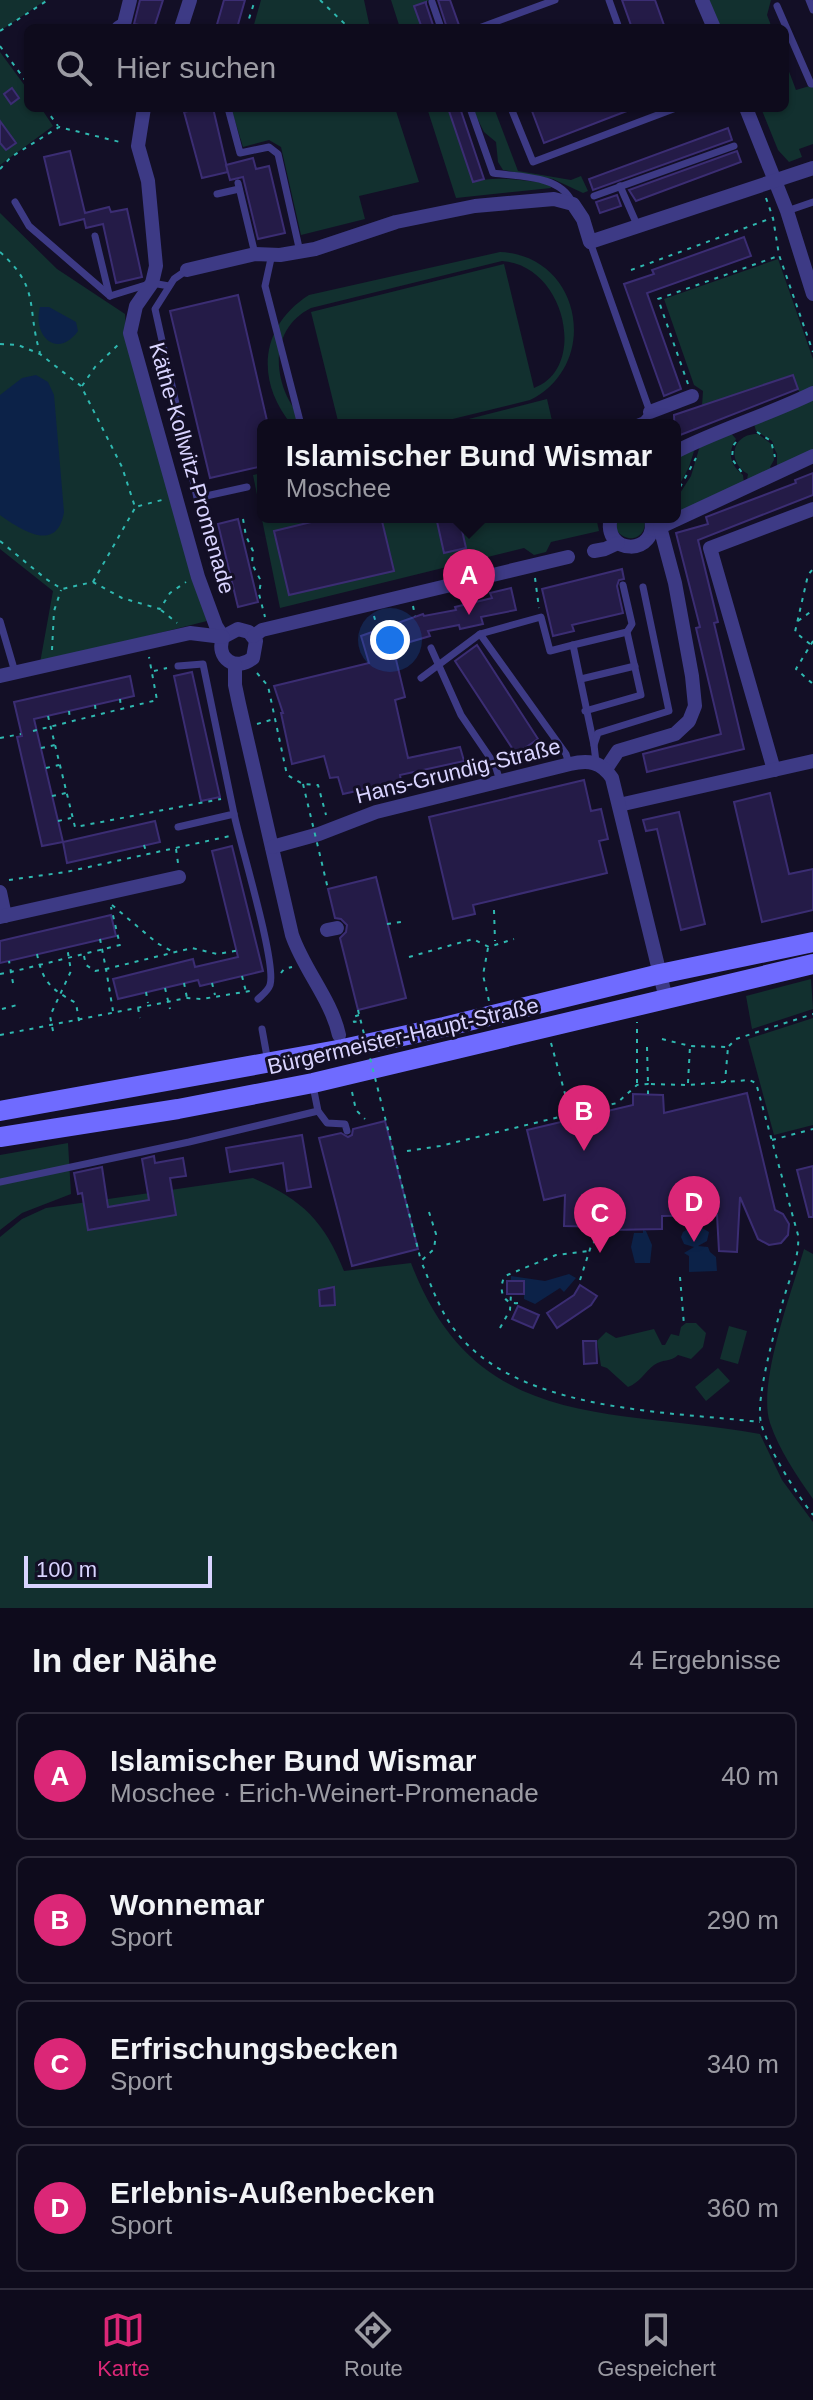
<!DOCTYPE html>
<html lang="de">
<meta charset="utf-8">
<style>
body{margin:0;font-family:Arial,sans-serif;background:#1c1929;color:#f1f3f6}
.scale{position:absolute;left:24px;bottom:20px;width:188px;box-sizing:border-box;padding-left:8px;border:4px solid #d9d4ff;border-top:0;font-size:22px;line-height:28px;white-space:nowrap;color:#d9d4ff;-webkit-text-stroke:6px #130f26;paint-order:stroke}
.you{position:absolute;left:390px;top:640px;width:28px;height:28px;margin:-20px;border:6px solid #fff;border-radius:50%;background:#1a73e8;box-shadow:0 0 0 12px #1a73e833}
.badge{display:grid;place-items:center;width:52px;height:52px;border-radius:50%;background:#db2777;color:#fff;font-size:26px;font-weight:700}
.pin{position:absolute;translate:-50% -66px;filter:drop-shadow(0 2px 4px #0008)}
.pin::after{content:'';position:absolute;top:42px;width:28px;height:24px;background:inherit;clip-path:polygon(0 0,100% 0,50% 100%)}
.popup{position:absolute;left:257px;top:419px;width:424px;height:104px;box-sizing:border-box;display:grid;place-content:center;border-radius:12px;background:#0e0b1c;filter:drop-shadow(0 2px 6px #0005);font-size:26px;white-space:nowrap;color:#9b9ba3}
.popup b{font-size:30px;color:#f1f3f6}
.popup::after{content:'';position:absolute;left:50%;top:100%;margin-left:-16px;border:16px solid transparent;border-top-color:#0e0b1c}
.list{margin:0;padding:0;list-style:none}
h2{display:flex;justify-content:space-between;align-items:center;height:104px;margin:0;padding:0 32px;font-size:34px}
h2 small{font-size:26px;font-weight:400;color:#9b9ba3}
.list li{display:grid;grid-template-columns:52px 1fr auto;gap:24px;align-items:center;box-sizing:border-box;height:128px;margin:0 16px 16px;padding:0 16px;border:2px solid #2e2b3b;border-radius:12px}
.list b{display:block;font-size:30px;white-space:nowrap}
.list p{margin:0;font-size:26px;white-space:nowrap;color:#9b9ba3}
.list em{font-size:26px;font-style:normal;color:#9b9ba3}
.icon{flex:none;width:44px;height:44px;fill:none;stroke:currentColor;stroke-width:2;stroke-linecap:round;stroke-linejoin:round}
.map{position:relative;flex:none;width:813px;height:1608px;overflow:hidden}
.search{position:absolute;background:#0e0b1c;box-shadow:0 2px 6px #0004;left:24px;right:24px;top:24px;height:88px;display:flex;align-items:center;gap:20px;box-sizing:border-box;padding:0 28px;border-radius:12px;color:#9b9ba3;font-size:30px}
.sheet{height:680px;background:#0e0b1c}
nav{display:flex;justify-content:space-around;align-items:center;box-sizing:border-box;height:112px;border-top:2px solid #2e2b3b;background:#0e0b1c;font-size:22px;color:#9b9ba3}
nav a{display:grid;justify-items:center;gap:4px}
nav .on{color:#db2777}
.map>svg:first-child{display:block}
</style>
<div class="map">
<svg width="813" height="1608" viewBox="0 0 813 1608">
<rect width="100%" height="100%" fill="#130f26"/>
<g fill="#12302f">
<path d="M0,0h46l-46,31z"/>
<path d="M261,0h103l6,28h-117z"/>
<path d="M391,0h39l-15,6 7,22h-22z"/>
<path d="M709,0h62l-4,15 5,13h-52z"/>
<path d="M0,52l28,38v18h13l12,18 -53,39z"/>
<path d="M785,61l11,29 17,-5v59l-14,5 3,8 -13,5 -11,-12 -17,-42h24z"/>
<path d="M231,108h164l24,74 -60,14 6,23 -64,16 -20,-88 -12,-7 -26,7z"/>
<path d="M427,108h21l25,74c24,-7 51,-1 76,1l2,5 -95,10z"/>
<path d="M472,108h22l24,63 53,9 10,-4 7,15 -5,2 -30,-14 -50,-9 -5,-8 -2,-20 -12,-10z"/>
<path d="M0,213l57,56 68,45 2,28 80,279 -167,42 13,-72 -53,-42z"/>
<path d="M500,252c81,3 102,112 30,148l-102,25h-89l-28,-113 193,-48 30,124c54,-19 32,-123 -32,-127l-191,47c-47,23 -38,87 -2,117h-17c-37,-44 -32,-99 17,-130z"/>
<path d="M778,259l35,100v30l-13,5 -8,-19 -90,31 1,-15 -9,-6 -30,-86z"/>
<path d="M813,394v60l-36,15v-15l-4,-8 1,14 -4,7 4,4 -27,9 1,-6c-22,-12 -16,-41 10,-40l16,12 -2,-5 -16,-10 -3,-11z"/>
<path d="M547,399l6,26h-106l2,-1z"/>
<path d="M728,430l8,9c-9,14 -6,26 7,36l1,9 -69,32v-15l16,-25 10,-34z"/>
<path d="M696,445l-7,22 -14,26v-37z"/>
<path d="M263,473v44h333l3,14 -48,11 -5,10 -12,3 -10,-7 -244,60 -27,-133z"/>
<path d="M617,517h27c5,19 -14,29 -27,14z"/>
<path d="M811,979l2,30 -61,20 -6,-33z"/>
<path d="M813,1018v107l-39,10 -26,-96z"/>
<path d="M68,1143l3,51 -49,19 -22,17v-75z"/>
<path d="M253,1178c49,21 72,44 91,93l67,-8c65,171 201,144 349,171l22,46 31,42v86h-813v-371l22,-18 24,-11z"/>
<path d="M804,1249l9,5v245c-16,-23 -34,-49 -43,-76 -13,-39 22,-132 34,-174z"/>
<path d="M686,1323h10l10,10 -3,14 -12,12 -13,-4c-7,7 -16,4 -24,10 -9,7 -15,18 -26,22l-21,-19 -6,-2 -4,-25 9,-9 10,6 38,-9 8,16h3l6,-11 8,2 2,-9z"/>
<path d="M729,1326l18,5 -9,33 -18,-5z"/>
<path d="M718,1368l12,13 -24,20 -11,-14z"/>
</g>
<g fill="#0c2248">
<path d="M40,307h9l27,15 2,9c-20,28 -46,6 -38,-24z"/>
<path d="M36,375l12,7 6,13 10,117c-7,42 -43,18 -64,3v-120l22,-17z"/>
<path d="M694,1215h4l-1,10 12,7 -2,9 -9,5 10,1 2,5 6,5 1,14 -28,1v-16l-5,-3 10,-6 -10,-3 -3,-7 2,-5 9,-6z"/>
<path d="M643,1230l3,1 6,14 -2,18h-15l-4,-16 3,-14h9z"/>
<path d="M569,1274l7,4 -12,14 -4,-4 -25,16 -11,-5v-18h-13v-5l34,5z"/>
</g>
<g fill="#241b47" stroke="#3b2d73" stroke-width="2">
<path d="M140,0h23l-9,28 -20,-4z"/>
<path d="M224,0h21l-8,28h-21z"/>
<path d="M438,0h12l10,28h-13z"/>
<path d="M622,0h33l10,28h-33z"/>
<path d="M426,2v2l8,24h-12l-8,-22z"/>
<path d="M12,88l7,10 -8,6 -7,-10z"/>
<path d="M201,108h12l15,64 -26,6 -18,-66z"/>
<path d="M448,108h12l24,71 -11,3z"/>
<path d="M539,108h93v1l-88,34 -12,-32z"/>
<path d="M0,121l16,22 -10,7 -6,-7z"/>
<path d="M728,128l4,12 -139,50 -4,-11z"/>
<path d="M70,151l15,62 24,-6 2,5 16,-3 15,68 -26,6 -13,-59 -17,4 -2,-9 -24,6 -16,-68z"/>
<path d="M737,151l4,11 -105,39 -7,-11z"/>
<path d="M253,158l3,11 13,-3 16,67 -27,6 -15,-62 -13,3 -4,-15z"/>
<path d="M617,195l4,11 -21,7 -4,-11z"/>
<path d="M744,237l7,19 -104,37 34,96 -17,7 -40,-112 30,-10 -2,-4z"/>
<path d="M238,295l30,130h-5v41l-53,12 -40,-167z"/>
<path d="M793,375l5,14 -123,48 -1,-22z"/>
<path d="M813,473v22l-115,45 20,82 -4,1 30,126 -97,23 -4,-18 78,-20 -25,-106 4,-1 -24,-94 32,-9 -2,-7 90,-34 -1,-3z"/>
<path d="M332,517h49l13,54 -105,24 -15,-64z"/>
<path d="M436,517h23l7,31 -22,5z"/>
<path d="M238,519l20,83 -20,5 -20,-83z"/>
<path d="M622,569l2,10 -5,1 -2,6 6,27 -51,12 2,6 -21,5 -11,-47z"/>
<path d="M511,588l5,22 -35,7 2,7 -23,5 -1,-4 -31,6 2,5 -37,11 12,50 -10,3 13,58 52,-11 4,14 -64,14 1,6 -58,13 -5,-17 -8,1 -6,-22 -32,8 -11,-51h2l-9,-27 95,-23 -8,-27 62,-22 1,2 32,-6 -1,-3 37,-9 -2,-5z"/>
<path d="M477,645l61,94 -22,15 -61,-93z"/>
<path d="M192,672l28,125 -19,4 -27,-125z"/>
<path d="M130,676l4,20 -100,23 29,123 -21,4 -25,-109 5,-1 -8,-34z"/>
<path d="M584,780l7,31 10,-2 7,30 -9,2 8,32 -134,32 2,9 -22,5 -24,-102z"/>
<path d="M770,793l19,81 24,-5v41l-51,12 -28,-120z"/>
<path d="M679,812l26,112 -24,6 -24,-101 -11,2 -3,-11z"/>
<path d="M155,821l5,21 -93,21 -4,-21z"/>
<path d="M232,846l31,125 -63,15 -2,-6 -80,19 -5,-20 80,-20 2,8 43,-10 -26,-106z"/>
<path d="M376,877l30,121 -48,12 -18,-72 6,-6 1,-7 -6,-6 -6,-1 -7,-29z"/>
<path d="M111,915l5,21 -116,27v-22z"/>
<path d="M747,1093l28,117 8,4 6,10 -1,11 -7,8 -12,2 -11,-6 -18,-42 -3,55 -18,-1 -2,-36 -55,1v13l-52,1v-3l-46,-1 1,-31 -21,5 -17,-70 106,-25v-11l30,1 1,18z"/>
<path d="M385,1121l33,128 -66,17 -33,-128 22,-5 7,4 4,-2 1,-6z"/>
<path d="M302,1135l9,52 -24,4 -4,-28 -53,9 -4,-24z"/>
<path d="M154,1156l1,7 28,-5 3,18 -16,2 6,37 -88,15 -6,-37 -4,1 -4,-21 28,-6 6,40 41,-7 -7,-41z"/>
<path d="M813,1166v51h-4l-12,-47z"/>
<rect x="507" y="1281" width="17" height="13"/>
<path d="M580,1285l17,11 -6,9 -34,23 -10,-15 27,-18z"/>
<path d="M334,1287l1,18 -15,1 -1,-16z"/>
<path d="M518,1306l21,9 -6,13 -21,-9z"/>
<path d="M583,1341h13l1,22 -13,1z"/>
</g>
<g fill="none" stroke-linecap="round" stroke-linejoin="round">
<g stroke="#2fb8b0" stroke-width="2" stroke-dasharray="4 6" stroke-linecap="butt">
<path d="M320,0l29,28"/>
<path d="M246,28l9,-28"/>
<path d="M0,31l48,-31"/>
<path d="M0,46l28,38"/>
<path d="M45,108l13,18"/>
<path d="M0,169l11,-12 48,-30 65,16"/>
<path d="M766,198l7,20 6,37 34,97"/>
<path d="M0,252c41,37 26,54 40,101"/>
<path d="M631,270l141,-52"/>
<path d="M0,344l18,1 22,9 41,32 41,81 13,40 27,-7"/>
<path d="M688,384l-30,-85 120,-43"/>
<path d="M82,386l13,-19 25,-24"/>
<path d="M757,432l14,9 4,16"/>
<path d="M736,442l-3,4 -1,13 11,15"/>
<path d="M675,496l21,-38"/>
<path d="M243,519l3,17 7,15 -1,13 9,17 -2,13 6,23"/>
<path d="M0,541l46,38 16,10 31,-7 29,16 38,11 10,-16 16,-11"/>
<path d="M535,578l4,30"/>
<path d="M93,582l42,-74"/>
<path d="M467,594l2,9"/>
<path d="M413,606l2,10"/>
<path d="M161,610l16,13"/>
<path d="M374,616l4,15"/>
<path d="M798,621l15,-11"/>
<path d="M813,641l-17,28 17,15"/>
<path d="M810,644l-15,-12 13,-57 5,-6"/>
<path d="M52,650l2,-39 7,-21"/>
<path d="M154,671l13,-3"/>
<path d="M257,673l11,13 19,89 16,9 15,1 8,30"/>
<path d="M120,699l1,9"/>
<path d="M95,705l1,9"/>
<path d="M69,711l1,9"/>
<path d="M48,716l27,111 146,-28"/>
<path d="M257,724l17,-5"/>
<path d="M33,731l124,-31 -8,-43"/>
<path d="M0,738l21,-4"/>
<path d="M41,748l14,-3"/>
<path d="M46,768l13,-3"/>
<path d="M52,796l14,-3"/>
<path d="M58,821l13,-3"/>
<path d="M144,845l3,10"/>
<path d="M176,849l2,14"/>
<path d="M9,880l57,-8 164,-36"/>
<path d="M112,905l45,38 16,9"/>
<path d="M494,910l1,31"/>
<path d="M387,924l14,-2"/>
<path d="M100,939l6,30 86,-21 25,6 24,-4"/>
<path d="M488,948l-5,27 6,26"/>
<path d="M37,954c6,29 14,35 39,49l4,24"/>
<path d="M84,956l2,9 9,6 11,-2 7,42"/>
<path d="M409,957l64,-18 16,8 25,-8"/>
<path d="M281,973l3,-4 8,-2"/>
<path d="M0,974l11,-2 -2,-11"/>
<path d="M242,976l4,16"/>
<path d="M13,983l-2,-11 109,-27 -9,-38"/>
<path d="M184,983l3,15"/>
<path d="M212,983l3,12"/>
<path d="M165,988l5,21"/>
<path d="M146,992l2,11"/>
<path d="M138,1008l2,10"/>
<path d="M2,1009l15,-4"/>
<path d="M359,1015l-6,2 1,5 5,-1"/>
<path d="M53,1031l-3,-15 21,-45 -4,-24"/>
<path d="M0,1035l187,-37 15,1 48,-8"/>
<path d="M662,1039l28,7 38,1 -3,35"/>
<path d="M551,1043l21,76"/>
<path d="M729,1046l7,-7 77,-25"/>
<path d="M647,1047l1,37 40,1 61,-5 7,3 42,152c2,22 -9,44 -15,66 -7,26 -28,97 -22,122 6,24 36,72 52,92"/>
<path d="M637,1083v-61"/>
<path d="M688,1083l2,-37"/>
<path d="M352,1092l4,18 9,9"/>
<path d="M772,1140l41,-11"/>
<path d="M407,1151l33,-5 177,-43 20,-18 11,-1v10"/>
<path d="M429,1212l7,22 -2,15 -13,12c8,19 15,39 25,56 55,95 218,94 314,105"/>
<path d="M680,1277l4,48"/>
<path d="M580,1280l12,-37 13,-6 1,-10"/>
<path d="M518,1303c-16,2 -20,-15 -13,-27l51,-21 33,-4"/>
<path d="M500,1328l10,-18 1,-16"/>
</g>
<g stroke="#3d3a85" stroke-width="7">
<path d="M609,0l10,28"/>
<path d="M809,0l4,10"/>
<path d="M432,2l9,26"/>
<path d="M777,6l34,78h2"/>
<path d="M479,28l76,-28"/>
<path d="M228,108l12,45 29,-6 9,7 22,98"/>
<path d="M470,108l23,65c26,4 67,2 79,29"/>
<path d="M511,108l22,54 143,-54"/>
<path d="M238,183l17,71"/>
<path d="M620,186l18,41"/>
<path d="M217,194l22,-5"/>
<path d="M594,196l140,-50"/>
<path d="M15,202l14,24 81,70"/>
<path d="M787,211l26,-9"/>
<path d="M95,236l14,58"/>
<path d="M590,242l60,170 -7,8 -12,5"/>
<path d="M272,254l-7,32 36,139"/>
<path d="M187,270l-13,9 -19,30 42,189 50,-11"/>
<path d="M110,296l42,-13 17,3"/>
<path d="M0,621l15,51"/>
<path d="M480,634l86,120 3,10"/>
<path d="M573,645l54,-13"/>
<path d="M431,648l30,67 34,50 5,16"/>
<path d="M421,678l59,-44 61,-17 9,34 23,-6 21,100"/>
<path d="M581,679l54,-13"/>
<path d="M585,711l56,-16 -14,-63 5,-8 -9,-39"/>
<path d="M596,762l-2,-17 4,-12 71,-22 -26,-124"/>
<path d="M234,814c6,30 43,149 36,171 -2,6 -8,10 -12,14"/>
<path d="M178,827l56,-13 -31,-150 -25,2"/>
<path d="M262,1029l6,33"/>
<path d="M313,1086l5,25 9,12 18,1 2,7"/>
<path d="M0,1182l189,-40 129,-31"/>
</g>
<g stroke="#3d3a85" stroke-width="14">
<path d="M702,0l12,28"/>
<path d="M118,28l6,-4 6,-24"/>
<path d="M181,28l9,-28"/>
<path d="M144,108l-6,38 10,35 8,85 -4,17 -16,23 -6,27 68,244 18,49 7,11c-8,22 13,35 30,21l3,-17 -7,-9 -11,-3 -15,8"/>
<path d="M746,108l41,103 26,83"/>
<path d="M187,270l68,-16 25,1 35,-6 81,-27 79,-16 79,-7 19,5 10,15 7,23 223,-74"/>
<path d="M650,412l42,-16"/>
<path d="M675,452c45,-23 93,-37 138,-59"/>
<path d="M611,517c-10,39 49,40 40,0"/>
<path d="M654,530l159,-74"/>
<path d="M594,551l11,-2 13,-6"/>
<path d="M254,636l8,-6 306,-73"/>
<path d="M235,665v20l4,19 53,231c12,35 39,64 47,100"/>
<path d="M0,676l190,-43 33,4"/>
<path d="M606,769l12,-18 57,-17 14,-13 6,-15 -3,-30 -17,-93 -15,-56"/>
<path d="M774,770l-64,-222 103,-39"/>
<path d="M619,805l194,-44"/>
<path d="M272,847l47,-13 57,-22 194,-48c18,-4 31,-3 42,14l54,221"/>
<path d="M0,892l5,24"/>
<path d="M0,917l179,-40"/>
<path d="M327,930l10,-2"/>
</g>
<g stroke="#6f6bff" stroke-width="20">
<path d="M0,1111l343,-62 101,-22 216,-53 153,-32"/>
<path d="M0,1137l178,-28 135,-26 500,-119"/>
</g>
<g stroke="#2fb8b0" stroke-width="2" stroke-dasharray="4 6" stroke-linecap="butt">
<path d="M303,784l25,105"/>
<path d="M358,1010l63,251"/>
</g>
</g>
<g text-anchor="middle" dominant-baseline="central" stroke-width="6" stroke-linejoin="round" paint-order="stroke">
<g font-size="22" fill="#d9d4ff" stroke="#130f26">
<text transform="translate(192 468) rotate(74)">Käthe-Kollwitz-Promenade</text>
<text transform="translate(458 771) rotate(-14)">Hans-Grundig-Straße</text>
<text transform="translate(403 1036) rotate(-13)">Bürgermeister-Haupt-Straße</text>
</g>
</g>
</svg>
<div class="scale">100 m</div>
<div class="you"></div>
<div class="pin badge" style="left:469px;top:615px">A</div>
<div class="popup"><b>Islamischer Bund Wismar</b>Moschee</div>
<div class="pin badge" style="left:584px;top:1151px">B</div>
<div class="pin badge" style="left:600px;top:1253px">C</div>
<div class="pin badge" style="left:694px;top:1242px">D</div>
<div class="search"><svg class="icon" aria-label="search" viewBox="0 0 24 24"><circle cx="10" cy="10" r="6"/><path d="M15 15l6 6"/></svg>Hier suchen</div>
</div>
<section class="sheet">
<h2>In der Nähe<small>4 Ergebnisse</small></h2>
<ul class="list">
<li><span class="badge">A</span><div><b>Islamischer Bund Wismar</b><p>Moschee · Erich-Weinert-Promenade</p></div><em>40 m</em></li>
<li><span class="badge">B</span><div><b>Wonnemar</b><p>Sport</p></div><em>290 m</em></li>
<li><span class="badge">C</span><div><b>Erfrischungsbecken</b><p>Sport</p></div><em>340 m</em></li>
<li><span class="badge">D</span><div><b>Erlebnis-Außenbecken</b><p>Sport</p></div><em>360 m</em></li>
</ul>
</section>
<nav>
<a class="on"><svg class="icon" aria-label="map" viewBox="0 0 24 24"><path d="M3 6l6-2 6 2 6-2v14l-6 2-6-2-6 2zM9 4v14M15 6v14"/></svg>Karte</a>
<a><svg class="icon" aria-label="directions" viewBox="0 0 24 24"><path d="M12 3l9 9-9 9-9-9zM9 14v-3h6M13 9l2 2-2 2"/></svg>Route</a>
<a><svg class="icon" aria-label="saved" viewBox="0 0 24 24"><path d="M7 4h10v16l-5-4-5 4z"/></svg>Gespeichert</a>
</nav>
